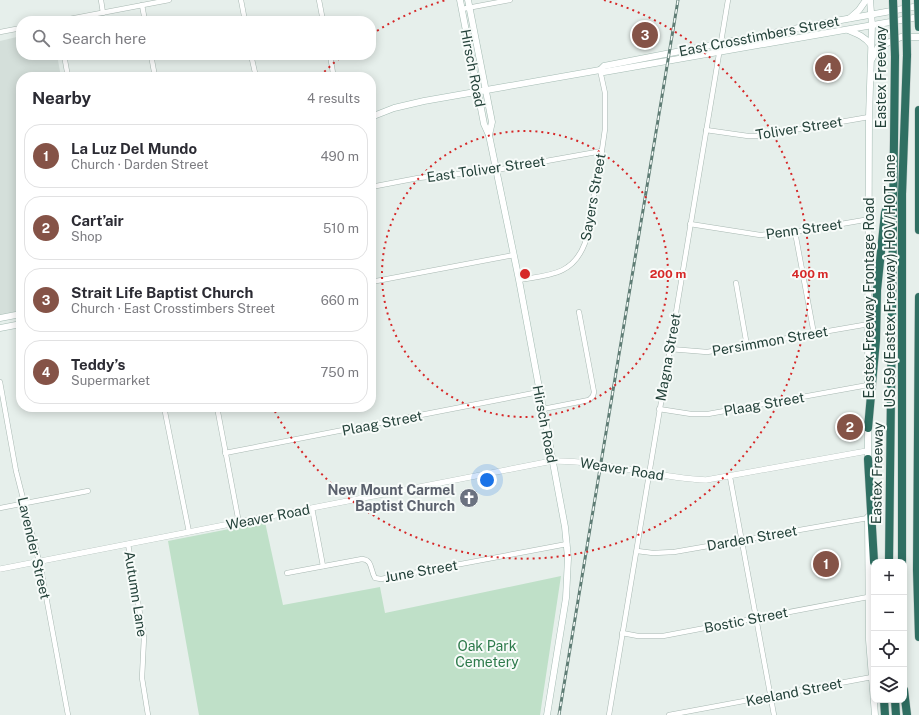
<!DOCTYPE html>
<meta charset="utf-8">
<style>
body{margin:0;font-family:"Public Sans",sans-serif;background:#f2f2f3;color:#2b2b33}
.controls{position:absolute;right:12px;bottom:12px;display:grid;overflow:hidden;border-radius:8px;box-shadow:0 2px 10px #0003}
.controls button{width:36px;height:36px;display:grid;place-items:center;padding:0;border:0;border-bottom:1px solid #e1e1e2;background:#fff;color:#2b2b33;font:20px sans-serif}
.you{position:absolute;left:487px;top:480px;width:14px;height:14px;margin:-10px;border:3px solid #fff;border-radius:50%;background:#1a73e8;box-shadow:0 0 0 6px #1a73e833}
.badge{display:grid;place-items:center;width:26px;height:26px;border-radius:50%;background:#855347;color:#fff;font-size:13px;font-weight:700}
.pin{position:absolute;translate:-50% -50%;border:2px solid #fff;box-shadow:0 1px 4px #0006}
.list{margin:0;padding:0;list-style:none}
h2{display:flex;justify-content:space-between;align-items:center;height:52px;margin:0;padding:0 16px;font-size:17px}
h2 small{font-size:13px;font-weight:400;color:#7c7c81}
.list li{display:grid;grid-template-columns:26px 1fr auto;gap:12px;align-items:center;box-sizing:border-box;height:64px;margin:0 8px 8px;padding:0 8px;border:1px solid #e1e1e2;border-radius:16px}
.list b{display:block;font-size:15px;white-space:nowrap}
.list p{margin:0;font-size:13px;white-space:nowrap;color:#7c7c81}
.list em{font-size:13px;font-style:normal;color:#7c7c81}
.icon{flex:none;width:22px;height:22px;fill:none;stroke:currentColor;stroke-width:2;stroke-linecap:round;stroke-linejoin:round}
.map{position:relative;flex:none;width:919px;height:715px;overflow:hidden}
.search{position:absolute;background:#fff;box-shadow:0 2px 10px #0003;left:16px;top:16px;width:360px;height:44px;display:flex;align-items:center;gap:10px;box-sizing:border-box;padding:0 14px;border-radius:16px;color:#7c7c81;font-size:15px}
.panel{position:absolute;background:#fff;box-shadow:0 2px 10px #0003;left:16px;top:72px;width:360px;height:340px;border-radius:16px}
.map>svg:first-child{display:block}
</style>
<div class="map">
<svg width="919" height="715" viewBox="0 0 919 715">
<rect width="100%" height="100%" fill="#e6efeb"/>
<path fill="#d4dfda" d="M21,36v19h36l4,22h-40v234l-21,4v-274z"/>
<path fill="#bfe0c8" d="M265,522l18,83 97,-18 5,26 176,-37 -21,139h-341l-31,-174z"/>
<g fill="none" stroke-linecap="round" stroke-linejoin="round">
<g stroke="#a8b8b2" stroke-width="5.5">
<g id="minor">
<path d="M101,0l2,13"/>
<path d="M241,0l4,21"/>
<path d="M319,0l4,21"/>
<path d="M142,5l3,16"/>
<path d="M462,9l48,-9"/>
<path d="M59,21l110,-21"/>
<path d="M0,32l21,-4"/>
<path d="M64,55l4,22"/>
<path d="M151,55l4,22"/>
<path d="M251,55l5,22"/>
<path d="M330,55l3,18"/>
<path d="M706,130l42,6h11l110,-19"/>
<path d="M371,187l47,-9 78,-8 106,-19"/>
<path d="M690,224l70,11 35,-3 75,-13"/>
<path d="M795,232l19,102"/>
<path d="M519,280c31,-5 54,-5 66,-37l15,-79 5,-35v-36l-5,-23"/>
<path d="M371,282l143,-27"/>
<path d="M736,283l11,63"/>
<path d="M670,349l37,3 162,-28"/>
<path d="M0,382l16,89 25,98 27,146"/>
<path d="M164,407l25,125"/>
<path d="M217,407l22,116"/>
<path d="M543,409l46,-9 4,-4 1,-4 -15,-80"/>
<path d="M659,409l32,5h17l160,-29"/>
<path d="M225,453l314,-61"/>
<path d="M730,477l44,238"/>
<path d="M0,508l88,-17"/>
<path d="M312,508l11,58"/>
<path d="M128,544l16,93 -2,41 6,37"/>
<path d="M637,551l16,2 21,-1 194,-34"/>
<path d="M287,573l75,-14c11,1 8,11 13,19l6,1 186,-35"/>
<path d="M622,633l16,3h25l205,-39"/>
<path d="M609,715l119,-715"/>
<path d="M669,715l203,-38"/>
</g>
</g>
<g stroke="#a8b8b2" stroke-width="6">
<path id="tertiary" d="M0,569l552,-108c52,-1 102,17 154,19l161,-29"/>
</g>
<g stroke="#a4bbb3" stroke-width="7">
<g id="secondary">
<path d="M460,0l24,124 5,11 30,145 46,247 3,31 -2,40 -19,117"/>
<path d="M468,0l24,122 -3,13"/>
<path d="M850,18l9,-8 7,-10"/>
<path d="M848,30c10,4 17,7 23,15"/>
<path d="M872,59l6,-12 23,-10h18"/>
<path d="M600,70l4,-4 215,-42 100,-18"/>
<path d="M371,117l23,-9 30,-7 176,-31 4,2 315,-55"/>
<path d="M0,318l21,-4"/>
<path d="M0,328l21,-4"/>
<path d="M868,392l1,-275 3,-92 -2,-25"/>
<path d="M868,462v-37"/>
<path d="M868,517l1,123 6,75"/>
</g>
</g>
<g stroke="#c2cac8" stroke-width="9">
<g id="motorway">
<path d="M919,110v120"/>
<path d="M919,297l-2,273 2,67"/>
<path d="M868,428l8,-88 1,-50 8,-77 7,-20"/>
<path d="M868,459l6,103"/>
<path d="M889,562l6,-506"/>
<path d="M902,562v-368l5,-139"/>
<path d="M904,690l3,25"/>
<path d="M884,700l1,15"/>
<path d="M895,700l1,15"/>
</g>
</g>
<use href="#minor" stroke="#fff" stroke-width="4.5"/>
<use href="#tertiary" stroke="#fff" stroke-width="5.5"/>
<use href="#secondary" stroke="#fff" stroke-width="6"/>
<use href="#motorway" stroke="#2f6f62" stroke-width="8"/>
<g stroke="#5f7d75" stroke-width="3">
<path id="rail" d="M559,715l119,-715"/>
</g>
<use href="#rail" stroke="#f7fbf9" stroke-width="1.5" stroke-dasharray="4.5" stroke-linecap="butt"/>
<g stroke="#c2cac8" stroke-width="9" stroke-linecap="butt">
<g id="motorway-bridge">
<path d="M893,0l2,56"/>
<path d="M906,0l1,55"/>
<path d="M918,0l1,27"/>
</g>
</g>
<use href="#motorway-bridge" stroke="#2f6f62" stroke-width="8"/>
</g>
<g fill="none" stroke="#d62828" stroke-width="2" stroke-dasharray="2 4">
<circle cx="525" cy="274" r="143"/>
<path d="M320 76A285 285 0 0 1 342 56M372 34A285 285 0 0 1 446 0M604 0A285 285 0 1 1 273 408"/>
</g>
<defs>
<g id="church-disc" transform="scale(1)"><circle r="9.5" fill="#6b7280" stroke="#f7fbf9"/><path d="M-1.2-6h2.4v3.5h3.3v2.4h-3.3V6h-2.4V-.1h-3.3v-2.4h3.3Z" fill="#fff"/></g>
</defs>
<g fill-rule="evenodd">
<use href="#church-disc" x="469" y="498"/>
</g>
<g text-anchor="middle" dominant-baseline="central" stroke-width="4" stroke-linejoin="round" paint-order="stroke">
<g font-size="14" fill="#24423a" stroke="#f7fbf9">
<text transform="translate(759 36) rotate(-11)">East Crosstimbers Street</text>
<text transform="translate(473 68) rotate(79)">Hirsch Road</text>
<text transform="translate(881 77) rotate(-90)">Eastex Freeway</text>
<text transform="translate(799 128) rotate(-9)">Toliver Street</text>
<text transform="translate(486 169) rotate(-8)">East Toliver Street</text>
<text transform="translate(593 197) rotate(-80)">Sayers Street</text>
<text transform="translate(804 229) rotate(-8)">Penn Street</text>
<text transform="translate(890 281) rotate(-90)">US 59 (Eastex Freeway) HOV/HOT lane</text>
<text transform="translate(869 298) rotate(-90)">Eastex Freeway Frontage Road</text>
<text transform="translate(770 341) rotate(-10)">Persimmon Street</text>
<text transform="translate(668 357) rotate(-80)">Magna Street</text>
<text transform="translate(764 404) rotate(-10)">Plaag Street</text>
<text transform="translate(382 423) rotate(-11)">Plaag Street</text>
<text transform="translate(545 424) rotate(79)">Hirsch Road</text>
<text transform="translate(622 469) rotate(9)">Weaver Road</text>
<text transform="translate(877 473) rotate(-89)">Eastex Freeway</text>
<text transform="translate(268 517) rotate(-11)">Weaver Road</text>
<text transform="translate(752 538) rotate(-10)">Darden Street</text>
<text transform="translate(34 548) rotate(77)">Lavender Street</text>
<text transform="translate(421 571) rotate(-10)">June Street</text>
<text transform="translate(136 594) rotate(81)">Autumn Lane</text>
<text transform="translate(746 620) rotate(-11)">Bostic Street</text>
<text transform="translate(794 692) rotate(-11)">Keeland Street</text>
</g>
<g font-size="14" font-weight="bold" fill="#5b616d" stroke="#f7fbf9" text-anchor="end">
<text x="455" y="490">New Mount Carmel<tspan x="455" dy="16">Baptist Church</tspan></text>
</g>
<g font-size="14" fill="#2d7a4b" stroke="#f7fbf9">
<text x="487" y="646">Oak Park<tspan x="487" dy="16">Cemetery</tspan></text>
</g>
</g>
<circle cx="525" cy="274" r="6" fill="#d62828" stroke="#f7fbf9" stroke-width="2"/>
<g font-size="12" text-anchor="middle" font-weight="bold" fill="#d62828" stroke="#f7fbf9" stroke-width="4" stroke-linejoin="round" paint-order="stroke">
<text x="668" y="278">200 m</text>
<text x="810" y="278">400 m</text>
</g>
</svg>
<div class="controls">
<button>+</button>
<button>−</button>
<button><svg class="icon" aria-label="locate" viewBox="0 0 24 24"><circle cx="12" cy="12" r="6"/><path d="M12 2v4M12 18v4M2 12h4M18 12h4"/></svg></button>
<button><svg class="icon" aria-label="layers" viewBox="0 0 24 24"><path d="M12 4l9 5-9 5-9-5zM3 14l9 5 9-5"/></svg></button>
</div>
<div class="you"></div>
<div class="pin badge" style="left:826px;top:564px">1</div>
<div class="pin badge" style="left:850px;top:427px">2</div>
<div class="pin badge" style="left:645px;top:35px">3</div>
<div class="pin badge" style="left:828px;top:68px">4</div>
<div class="search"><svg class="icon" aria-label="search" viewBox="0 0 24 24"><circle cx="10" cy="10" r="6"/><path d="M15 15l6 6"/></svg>Search here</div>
<section class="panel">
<h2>Nearby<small>4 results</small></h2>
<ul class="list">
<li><span class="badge">1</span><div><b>La Luz Del Mundo</b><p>Church · Darden Street</p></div><em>490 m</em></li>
<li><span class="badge">2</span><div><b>Cart’air</b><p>Shop</p></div><em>510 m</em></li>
<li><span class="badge">3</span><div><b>Strait Life Baptist Church</b><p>Church · East Crosstimbers Street</p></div><em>660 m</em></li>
<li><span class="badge">4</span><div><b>Teddy’s</b><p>Supermarket</p></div><em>750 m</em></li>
</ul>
</section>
</div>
